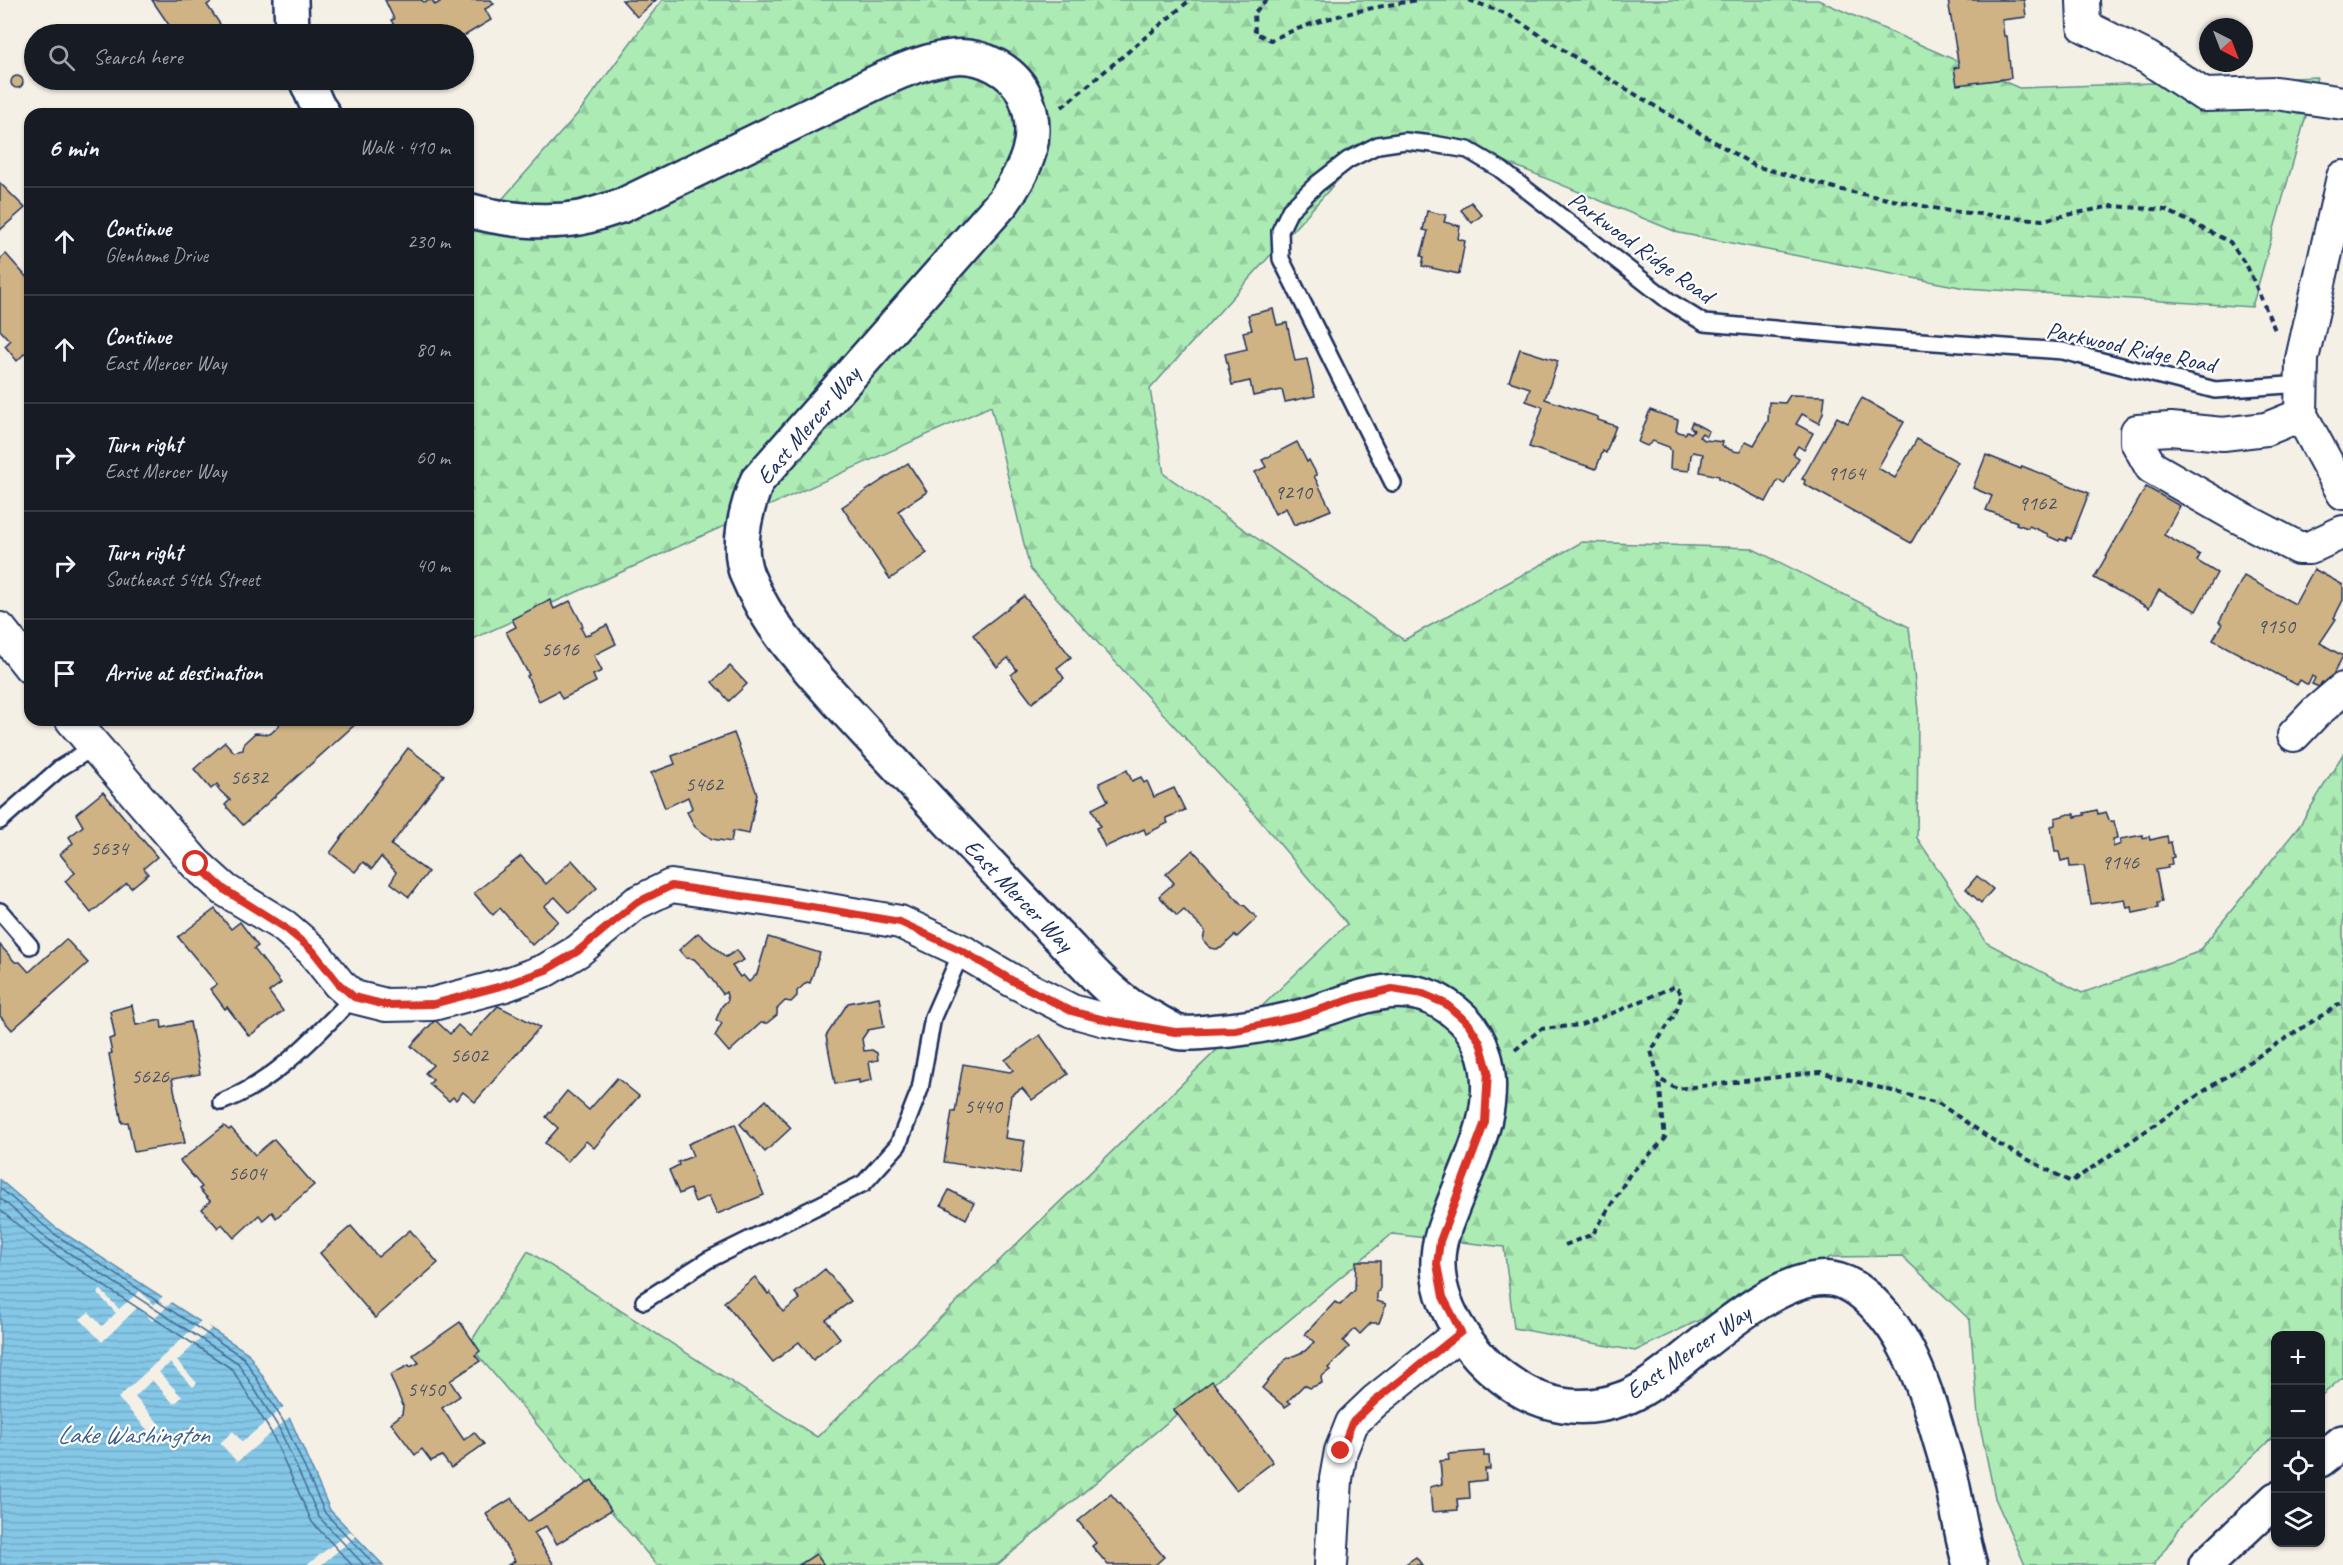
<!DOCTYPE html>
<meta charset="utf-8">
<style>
body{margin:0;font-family:Caveat,sans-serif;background:#20242c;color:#f1f3f6}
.controls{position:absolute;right:18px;bottom:18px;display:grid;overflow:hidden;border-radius:12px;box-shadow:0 2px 4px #0004}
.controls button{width:54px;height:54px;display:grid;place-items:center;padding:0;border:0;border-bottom:2px solid #363941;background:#171b24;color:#f1f3f6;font:30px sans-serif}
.compass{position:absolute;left:2199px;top:18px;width:54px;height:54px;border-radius:50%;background:#171b24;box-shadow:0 2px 4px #0004;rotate:138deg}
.stop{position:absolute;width:18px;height:18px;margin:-14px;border:4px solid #d93025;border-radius:50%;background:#fff}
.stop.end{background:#d93025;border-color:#fff;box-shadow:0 2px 6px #0008}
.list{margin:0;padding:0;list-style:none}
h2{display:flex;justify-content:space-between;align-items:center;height:78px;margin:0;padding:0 24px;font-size:26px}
h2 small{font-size:20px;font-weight:400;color:#9ea1a6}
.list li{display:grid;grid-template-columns:39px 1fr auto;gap:18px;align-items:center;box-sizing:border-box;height:108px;padding:0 24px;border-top:2px solid #363941}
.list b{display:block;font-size:22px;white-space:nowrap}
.list p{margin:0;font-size:20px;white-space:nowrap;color:#9ea1a6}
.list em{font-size:20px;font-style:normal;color:#9ea1a6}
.icon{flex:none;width:33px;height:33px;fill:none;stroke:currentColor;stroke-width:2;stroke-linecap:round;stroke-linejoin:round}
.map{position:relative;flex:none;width:2343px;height:1565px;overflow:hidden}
.search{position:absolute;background:#171b24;box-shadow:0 2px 4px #0004;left:24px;top:24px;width:450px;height:66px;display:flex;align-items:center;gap:15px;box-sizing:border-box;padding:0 21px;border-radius:33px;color:#9ea1a6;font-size:22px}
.panel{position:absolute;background:#171b24;box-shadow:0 2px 4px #0004;left:24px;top:108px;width:450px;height:618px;border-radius:18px}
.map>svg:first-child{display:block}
</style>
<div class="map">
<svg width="2343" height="1565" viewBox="0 0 2343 1565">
<defs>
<pattern id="forest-firs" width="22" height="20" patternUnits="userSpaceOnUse" patternTransform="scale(1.5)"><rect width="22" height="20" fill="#acecb4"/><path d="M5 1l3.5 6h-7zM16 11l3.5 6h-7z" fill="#93cb9d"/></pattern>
<pattern id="water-rules" width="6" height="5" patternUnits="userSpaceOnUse" patternTransform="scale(1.5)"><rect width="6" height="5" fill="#85c7e6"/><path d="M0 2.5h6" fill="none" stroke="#72abc8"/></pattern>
</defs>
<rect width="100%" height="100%" fill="#f5f0e6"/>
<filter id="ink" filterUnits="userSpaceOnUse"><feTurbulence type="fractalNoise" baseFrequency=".0167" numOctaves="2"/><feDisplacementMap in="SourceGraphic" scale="12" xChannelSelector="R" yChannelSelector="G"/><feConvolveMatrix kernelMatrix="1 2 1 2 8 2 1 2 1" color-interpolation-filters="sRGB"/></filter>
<g filter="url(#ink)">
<path fill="url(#forest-firs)" stroke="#648e89" stroke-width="1.5" d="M662,0h1156l201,88 298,-11 -65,230 -287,-19 -286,-55 -212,-87 -102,4 -215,239 14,85 240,166 178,-98 169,6 158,79 9,84 -1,127 70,105 95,50 116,-41 102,-127 43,-71v623l-22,19 -1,-60h-44l-1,99 -92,88 -29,42h-129l-30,-67 -17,-82 -8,-96 -68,-64 -71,1 -196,94 -121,-23 -10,-81 -112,-13 -395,331h-340l-188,-220 59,-94 289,186 530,-513 -101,-120 -216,-235 -39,-163 -523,235v-403l112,-127z"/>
<path fill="url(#water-rules)" stroke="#5b8ab0" stroke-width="1.5" d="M0,1180l56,48 192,125 43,68 39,89 53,55h-383z"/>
<g fill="#f5f0e6">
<path d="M101,1290l18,19 21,-18 14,14 10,-10 9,6 -21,20 -14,-14 -36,35 -22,-23 9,-7 13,14 14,-13 -19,-20z"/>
<path d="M202,1320l9,9 -34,32 20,22 -4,4 -23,-24 -11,9 23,25 -8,7 -22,-24 -17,17 27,30 -9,9 -35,-38z"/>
<path d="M285,1406l6,10 -54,46 -17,-19 13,-12 9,11z"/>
<path d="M350,1531l6,5 -35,29h-14z"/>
</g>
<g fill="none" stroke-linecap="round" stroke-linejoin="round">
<g stroke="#456c94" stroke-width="1.5">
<path d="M0,1188l53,45 191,125 41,66 40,89 50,52"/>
<path d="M0,1198l49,42 189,123 41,65 40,89 45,48"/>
<path d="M0,1210l44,37 188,122 39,63 41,90 40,43"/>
</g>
</g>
<g fill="#cfb384" stroke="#1b2f5e" stroke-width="1.5">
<path d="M152,0h62l-7,5 17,25 -7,4h-42z"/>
<path d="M385,0h37l1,2 9,-2 3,5 8,-5h48l3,4 -9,5 6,11 -27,16 -65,-2 -8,-14 3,-1z"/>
<path d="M622,0h34l-19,17z"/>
<path d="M1948,0h76l2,17 -24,3 2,16h3l4,42 -54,7 -3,-17 5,-1z"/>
<circle cx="17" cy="82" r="6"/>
<path d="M0,183l25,25 -25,22z"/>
<path d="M1471,202l11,13 -10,8 -11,-13z"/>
<path d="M1427,211l19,4 -2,7 16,4 -2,13 7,2 -6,33 -37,-8 2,-9 -3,-1 7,-25 -5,-1z"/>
<path d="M6,254l24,27 -2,2 2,3v73l-5,-6 -8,8 -12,-15 5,-5 -10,-11v-71z"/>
<path d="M1273,309l4,16 10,-2 8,38 12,-2 8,37 -30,6 -3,-12 -29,6 -3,-15 -18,4 -7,-31 22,-5 -4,-17 9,-2 -4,-15z"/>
<path d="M1520,349l38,12 -13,38 53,18v3l18,6 -10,27 -3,-2 -7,18 -67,-22 14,-40 -17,-6 4,-13 -21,-7z"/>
<path d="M1790,395l35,1 -2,17 -4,10 -17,-9 -6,10 17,9 -9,17 -6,-4 -5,8 6,4 -15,26 -6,-4 -12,22 -47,-24v-2l-19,-4 3,-18 -10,-2 -2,3 -2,16 -19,-2 1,-18 -2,-4 -16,-6 -6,5 -9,-4 12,-32 28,10 -2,11 9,3 2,-3 4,2 3,-3 -4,-3 2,-5 17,9 -3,5 -4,-3 -3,4 6,3 18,2 -1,4 11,5 7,1 6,-11 8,4 14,-24 1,-19 16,1z"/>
<path d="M1862,398l42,24 -26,46 17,10 22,-39 41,23 -47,81 -107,-59 1,-4 -3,-1 35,-62 11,6z"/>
<path d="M1297,442l10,20 2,-2 8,15 -3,1 17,34 -37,15 -8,-17 -11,6 -20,-42 11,-5 -4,-7z"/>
<path d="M1986,455l35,14 1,-3 67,27 -18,46 -4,-2 -1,4 -6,-2 -1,2 -11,-5v-2l-19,-8 -1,2 -12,-4 1,-2 -31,-12 6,-14 -19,-8z"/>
<path d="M908,463l19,29 -29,19 29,42 -37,26 -48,-72z"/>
<path d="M2146,487l34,19 -16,29 36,20 -3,6 20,12 -21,38 -37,-21 -10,18 -55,-30z"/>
<path d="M2314,569l29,16v15l-9,18 2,1 -16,24 23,13 -14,26 4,5 -11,-5 -3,5 -7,-3 3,-6 -3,-2 -4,9 -8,-5 -3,5 -84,-45 9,-16 -3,-2 25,-46 51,28z"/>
<path d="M1024,596l47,61 -14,11 7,10 -32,25 -21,-28 6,-5 -9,-12 -11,9 -24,-32z"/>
<path d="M550,600l4,9 16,-8 13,25 -2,2 4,8 22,-11 9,19 -22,11 8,16 -9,4 3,7 -34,17 -4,-8 -19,10 -12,-25 2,-1 -23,-43 10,-5 -4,-8z"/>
<path d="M730,666l17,18 -18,17 -17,-19z"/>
<path d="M280,720h80l-117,105 -18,-20 5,-5 -13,-12 2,-1 -2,-3 -6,5 -17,-20 31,-27 9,10 9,-2 1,-7 11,-10 15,1 9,-8z"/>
<path d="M734,733l23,61 -8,40 -16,-3 -2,11 -19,-3 -17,-12 -8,-15 5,-4 -4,-11 -23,11 -14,-35 24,-9 -3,-8z"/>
<path d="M408,748l36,27 -53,70 37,27 -19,25 -18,-14 5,-11 -15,-15 -9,12 -9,-7 -8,10 -25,-19z"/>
<path d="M1127,770l5,11 9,-4 3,6 3,-2 7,16 20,-9 11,22 -19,8 2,5 -22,11 -2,-5 -39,18 -9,-19 4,-2 -8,-17 16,-8 -9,-18z"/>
<path d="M103,792l54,65 -13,11 4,6 -17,14 -4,-5 -36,30 -26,-32 10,-8 -15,-19 13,-11 -4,-6 14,-11 -7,-12z"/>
<path d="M2097,810l1,4 8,-2 4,10 4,-1 3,17 -4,1v8l8,-3 -1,-5 23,-4v3l6,-2 1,4 17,-4 1,7 3,-1 3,15 -3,1 1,6 -5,1 1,3 -12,2 6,32 -5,1 1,5 -25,5 -1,-6 -5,1 -2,-9 -34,5 -7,-38 -14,1 -1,-8 -8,2 -2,-9h-4l-4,-26 4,-1v-7l14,-4h6v3l10,-2 -1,-2z"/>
<path d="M1193,850l49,55h2l13,13 -20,19 -2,-2 -14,13 -5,1 -6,-1 -7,-8 2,-9 -21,-21 -7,6 -18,-20 15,-13 -8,-9z"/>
<path d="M521,856l25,28 26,-24 25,28 -27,25 -15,-16 -11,9 14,15 -26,24 -32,-37 -7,7 -19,-22z"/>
<path d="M1977,876l16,13 -12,14 -15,-14z"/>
<path d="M215,909l16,20 9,-7 18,24 -4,3 27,34 -12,9 14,19 -34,25 -22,-29 -2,2 -15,-20 7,-5 -39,-47z"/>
<path d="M698,933l28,24 11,-7 7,10 -12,6 8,11 3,-2 6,7 8,-8 11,-37 52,16 -10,30 -3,-1 -10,9v5l-6,6 -6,-1 -8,8v6l-10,8h-6l-32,29 -14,-16 7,-13 -6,-3 6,-14 6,-6 -2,-8 -3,2 -20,-26 -9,-9 -8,-1 -7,-8z"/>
<path d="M66,939l22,24 -76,67 -12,-14v-71l15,17h5l9,10z"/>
<path d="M879,997l5,30 -16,3 -6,9 2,12 8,-1 5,3 1,7 -9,2 3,18 -13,3v-3l-24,4 -9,-48 22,-33z"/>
<path d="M132,1005l4,20 25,-5 1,8 28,-6 10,52 -28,5 13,64 -51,9 -6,-30 -6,1 -13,-69 3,-1 -3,-14 6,-2 -5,-26z"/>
<path d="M498,1006l42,21 -65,75 -12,-10 -7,8 -3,-3 -4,4 -20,-17 4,-4 -8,-7 8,-8 -22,-19 24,-26 15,14 8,-9 12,11z"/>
<path d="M1040,1035l28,39 -36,26 -10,-12 -11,7 -6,43 20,3 -5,33 -76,-12 8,-51 3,1 8,-48 47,8 3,-2 -8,-10z"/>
<path d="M617,1078l22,18 -45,52 -8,-7 -19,21 -22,-19 13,-15 -12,-11 21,-26 22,19z"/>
<path d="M766,1100l25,28 -26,24 -25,-28z"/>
<path d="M735,1124l29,71 -47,19 -8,-18 -14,6 -5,-13 -11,5 -10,-24 10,-5 -1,-3 15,-6 -5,-12z"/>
<path d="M224,1126l5,4 2,-2 24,27 19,-16 40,46 -38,33 -4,-6 -9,8 -4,-5 -25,23 -12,-14 -4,4 -16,-19 8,-8 -11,-12 3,-2 -22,-26z"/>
<path d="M949,1190l25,13 -8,16 -25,-14z"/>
<path d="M351,1226l27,31 32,-27 28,33 -63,55 -55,-65z"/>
<path d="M1356,1261h24v30l-3,1v9l9,3 -7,19h-8l-11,11 -5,-5 -12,12 6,6 -21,21 2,2 -9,7 1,6 -12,5 -6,-3 -16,16 3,2 -6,4 -23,-19 24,-29 19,-8 9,-9 -9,-8 30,-32 5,3 15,-15z"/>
<path d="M825,1269l26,32 -25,19 14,18 -27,22 -14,-18 -26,20 -49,-60 31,-25 13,17 2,-2 13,20 17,-13 -5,-6z"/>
<path d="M460,1322l20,29 -5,4 5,6 -30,20 10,15 -18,12 22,32 10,-8 10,12 -33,24 -9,-12 -11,5 -9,-12 -7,6 -24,-32 11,-9 1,-8 -13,-31 19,-10 1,2 9,-4 -6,-8z"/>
<path d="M1212,1381l61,81 -37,28 -62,-80z"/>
<path d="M1484,1451v5h5l1,13h-5l1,11 -17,2 1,16 -13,1 1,11 -26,2 -2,-25 12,-3 -2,-23 9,-1 -1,-6z"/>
<path d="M592,1480l19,30 -54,34 -11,-18 -12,7 20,32h-46l7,-4 -29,-47 26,-16 15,24z"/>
<path d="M1111,1494l53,63 -9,8h-47l-16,-19 4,-3 -18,-22z"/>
<path d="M816,1554l8,11h-25z"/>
<path d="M1416,1557l6,8h-18z"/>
</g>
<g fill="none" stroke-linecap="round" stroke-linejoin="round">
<g stroke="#1b2f5e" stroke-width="20">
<g id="service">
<path d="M1393,483l-112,-224 -1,-28 10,-21 27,-26 31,-24 30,-15 27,-4 28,3 35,6 32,19 169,132 35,22 188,16 171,12 152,39 87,-6"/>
<path d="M0,821l60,-53 34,-21"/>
<path d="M0,911l30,35"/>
<path d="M221,1102c53,-19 94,-66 133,-105"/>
<path d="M644,1301l64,-41 156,-77 34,-38 22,-56 13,-72 29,-66"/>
</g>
</g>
<g stroke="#1b2f5e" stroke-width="36">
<g id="minor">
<path d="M2083,0l1,26 64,32 56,37 72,-2 67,10"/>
<path d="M2343,177l-41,182 -1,56 42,78"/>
<path d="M2301,415l-35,14 -43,5 -52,-5 -34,2v11l14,25 84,48 63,33h11l34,-16"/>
<path d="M0,629l30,38"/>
<path d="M72,720l124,144 29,26 59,36 28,24 27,34 15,13 32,8 47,-1 72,-19 41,-15 32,-19 58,-48 35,-17 99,14 130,22 62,29 51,30 59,30 33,9 66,11"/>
<path d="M2294,735l21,-22 28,-24"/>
<path d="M1331,1565l5,-86 5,-28 11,-28 23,-22 86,-69"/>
</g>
</g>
<g stroke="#1b2f5e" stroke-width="38">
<g id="tertiary">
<path d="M291,0l1,34"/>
<path d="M306,80l11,25 6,9"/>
<path d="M468,210c35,10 76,14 112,8 14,-3 27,-8 41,-12 67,-33 134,-65 201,-97 40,-19 87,-47 131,-52 28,-3 61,13 72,39 17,41 1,73 -22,106l-246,279c-11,28 -21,65 -10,94 12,29 30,57 51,81 36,44 77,85 115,127 49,52 97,104 147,155 22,23 44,49 69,67 9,6 19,11 28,16 2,1 17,10 19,11 12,3 30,0 43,-1 27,-2 57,-8 84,-15 58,-17 107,-47 159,2 11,10 17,22 22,36 16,54 -13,105 -32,154 -5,13 -11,26 -13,40 -8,53 30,107 71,135 34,24 73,30 112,16 20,-7 37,-21 54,-34 37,-29 107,-93 156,-86 31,4 62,45 75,71 15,29 24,59 33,90 5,17 11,34 14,52 5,25 9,49 16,73"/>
<path d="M2320,1460l23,-18"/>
<path d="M2206,1565l70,-66"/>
</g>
</g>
<g stroke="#1b2f5e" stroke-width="4" stroke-dasharray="6 4.5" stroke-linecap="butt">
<path d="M1267,0l-13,13 1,20 16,7c47,-22 96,-32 147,-40"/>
<path d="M1469,0l38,14 91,58 157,94 87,24 107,21 93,9 70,-14 54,4 64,32 18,26 27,62"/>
<path d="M1062,107l128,-107"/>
<path d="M1515,1050l26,-21 40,-4 47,-18 47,-21 7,9 -7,19 -24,37 8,28 18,10 143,-17 118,31 62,42 71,37 142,-97 130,-83"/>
<path d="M1565,1245l28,-11 37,-60 35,-35 -6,-59"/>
</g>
<use href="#service" stroke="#fff" stroke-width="15"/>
<use href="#minor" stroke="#fff" stroke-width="32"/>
<use href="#tertiary" stroke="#fff" stroke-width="33"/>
</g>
</g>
<g fill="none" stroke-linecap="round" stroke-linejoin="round" filter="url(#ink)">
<path stroke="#d93025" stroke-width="8" d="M196,864l29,26 59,37 28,23 27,34 15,13 32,8 47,-1 72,-19 41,-15 32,-19 58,-48 35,-17 99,14 130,22 62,29 51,30 58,30 34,9 70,12 61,-2 64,-14 55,-18 37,-9 31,5 23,10 22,19 12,19 8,29 -3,51 -45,119 -3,23 6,33 18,35 -86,69 -23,22 -11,28"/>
</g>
<g text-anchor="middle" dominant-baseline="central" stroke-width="4.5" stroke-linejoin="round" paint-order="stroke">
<g font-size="21" fill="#485068">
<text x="1846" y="473">9164</text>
<text x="1293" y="492">9210</text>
<text x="2037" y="503">9162</text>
<text x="2276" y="626">9150</text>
<text x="560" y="649">5616</text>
<text x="249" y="777">5632</text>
<text x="704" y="784">5462</text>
<text x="109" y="848">5634</text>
<text x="2120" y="862">9146</text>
<text x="469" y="1055">5602</text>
<text x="150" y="1076">5626</text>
<text x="983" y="1106">5440</text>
<text x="247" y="1173">5604</text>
<text x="426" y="1389">5450</text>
</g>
<g font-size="24" fill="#1b2f5e" stroke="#fff">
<text transform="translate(1641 247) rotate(36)">Parkwood Ridge Road</text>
<text transform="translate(2131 347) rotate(12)">Parkwood Ridge Road</text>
<text transform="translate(808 425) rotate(-50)">East Mercer Way</text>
<text transform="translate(1019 895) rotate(46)">East Mercer Way</text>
<text transform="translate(1688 1352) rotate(-35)">East Mercer Way</text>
</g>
<g font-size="26" font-style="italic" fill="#3b5d87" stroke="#fff">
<text x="133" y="1434">Lake Washington</text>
</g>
</g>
</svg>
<div class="controls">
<button>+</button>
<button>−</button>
<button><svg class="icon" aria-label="locate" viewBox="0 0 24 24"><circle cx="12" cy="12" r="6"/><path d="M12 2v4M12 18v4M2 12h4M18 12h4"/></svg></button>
<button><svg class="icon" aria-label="layers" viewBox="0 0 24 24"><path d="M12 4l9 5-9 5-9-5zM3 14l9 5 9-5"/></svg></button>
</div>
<svg class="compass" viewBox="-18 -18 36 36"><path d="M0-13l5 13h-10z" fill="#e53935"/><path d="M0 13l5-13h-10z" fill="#9ea1a6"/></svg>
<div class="stop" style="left:196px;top:864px"></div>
<div class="stop end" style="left:1341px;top:1451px"></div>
<div class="search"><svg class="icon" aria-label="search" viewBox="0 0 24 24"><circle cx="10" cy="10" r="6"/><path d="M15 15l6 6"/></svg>Search here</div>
<section class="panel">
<h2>6 min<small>Walk · 410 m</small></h2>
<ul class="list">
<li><svg class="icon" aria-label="ahead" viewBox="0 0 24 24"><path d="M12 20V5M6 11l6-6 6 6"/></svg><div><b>Continue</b><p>Glenhome Drive</p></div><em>230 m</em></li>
<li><svg class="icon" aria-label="ahead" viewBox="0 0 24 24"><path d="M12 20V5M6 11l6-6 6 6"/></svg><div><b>Continue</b><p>East Mercer Way</p></div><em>80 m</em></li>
<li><svg class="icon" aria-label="right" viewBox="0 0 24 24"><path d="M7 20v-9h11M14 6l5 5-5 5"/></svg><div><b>Turn right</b><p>East Mercer Way</p></div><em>60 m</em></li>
<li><svg class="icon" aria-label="right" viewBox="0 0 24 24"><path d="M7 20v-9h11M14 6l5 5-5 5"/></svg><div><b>Turn right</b><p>Southeast 54th Street</p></div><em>40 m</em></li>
<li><svg class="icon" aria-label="arrive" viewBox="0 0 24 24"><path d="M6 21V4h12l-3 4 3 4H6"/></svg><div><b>Arrive at destination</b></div></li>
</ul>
</section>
</div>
